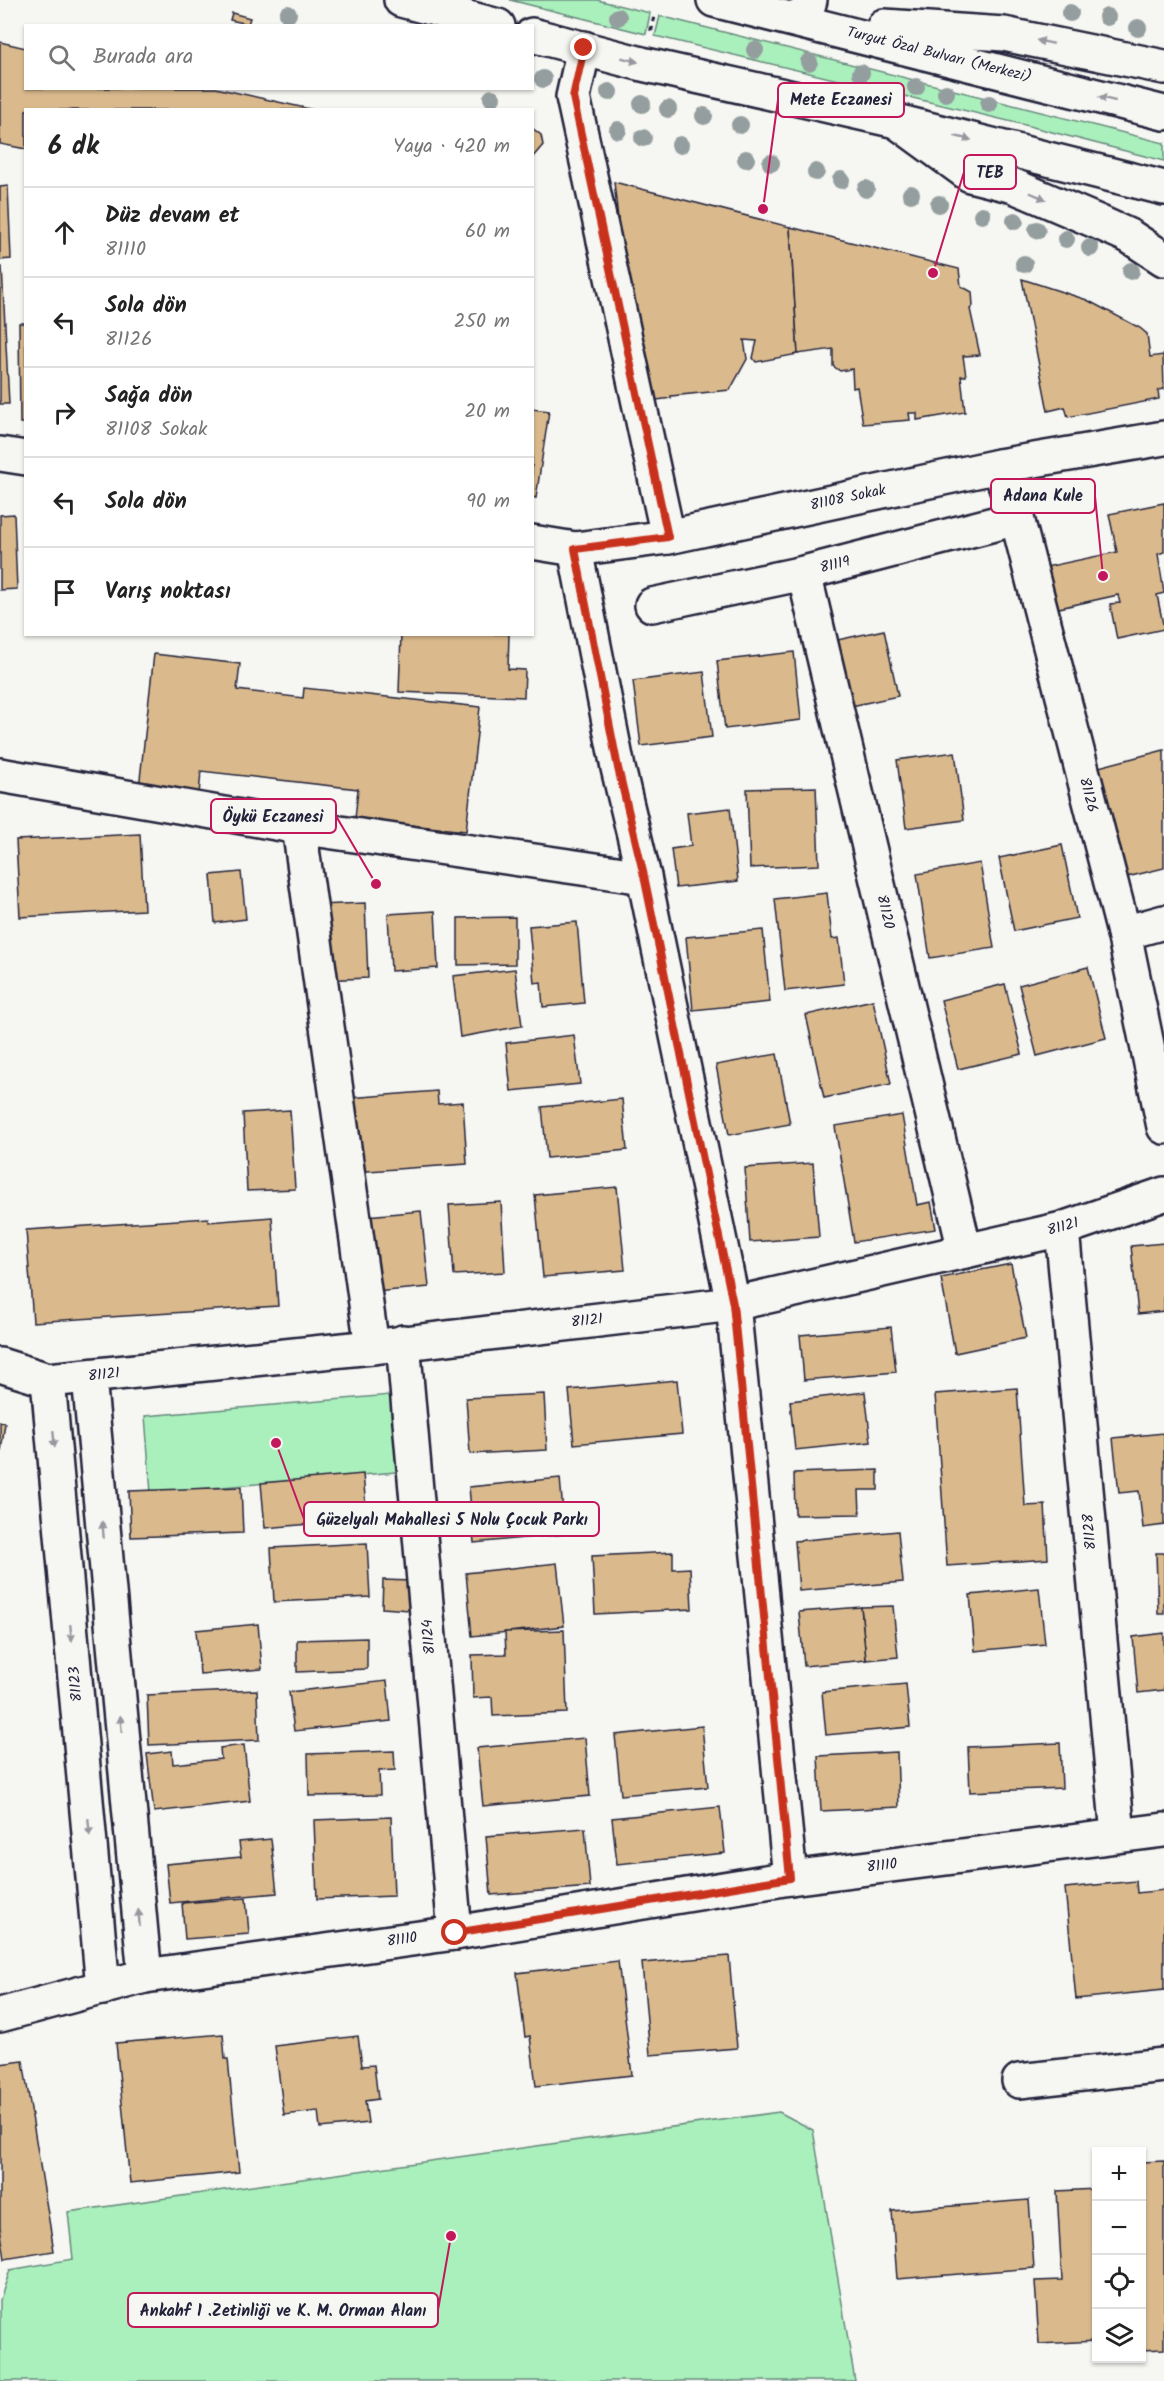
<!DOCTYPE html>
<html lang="tr">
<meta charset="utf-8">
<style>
body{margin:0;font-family:Kalam,sans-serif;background:#f2f2f2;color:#222}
.controls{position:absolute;right:18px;bottom:18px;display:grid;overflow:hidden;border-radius:0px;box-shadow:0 2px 4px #0004}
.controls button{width:54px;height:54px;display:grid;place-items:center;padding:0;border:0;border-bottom:2px solid #e0e0e0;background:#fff;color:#222;font:30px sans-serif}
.stop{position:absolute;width:18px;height:18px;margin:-14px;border:4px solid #c8321e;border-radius:50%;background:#fff}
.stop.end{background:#c8321e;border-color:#fff;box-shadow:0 2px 6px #0008}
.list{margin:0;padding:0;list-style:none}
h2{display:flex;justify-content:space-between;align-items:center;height:78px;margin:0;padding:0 24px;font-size:26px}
h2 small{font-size:20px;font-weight:400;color:#767676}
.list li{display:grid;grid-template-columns:39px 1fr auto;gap:18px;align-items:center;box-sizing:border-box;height:90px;padding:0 24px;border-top:2px solid #e0e0e0}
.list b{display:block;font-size:22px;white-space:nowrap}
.list p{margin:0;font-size:20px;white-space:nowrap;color:#767676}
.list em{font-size:20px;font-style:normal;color:#767676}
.icon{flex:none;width:33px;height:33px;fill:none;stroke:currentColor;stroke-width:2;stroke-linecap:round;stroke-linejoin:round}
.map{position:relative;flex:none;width:1164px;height:2381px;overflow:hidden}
.search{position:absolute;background:#fff;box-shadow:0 2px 4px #0004;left:24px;top:24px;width:510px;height:66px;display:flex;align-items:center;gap:15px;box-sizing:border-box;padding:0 21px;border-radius:0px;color:#767676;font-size:22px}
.panel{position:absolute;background:#fff;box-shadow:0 2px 4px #0004;left:24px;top:108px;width:510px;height:528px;border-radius:0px}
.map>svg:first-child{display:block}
</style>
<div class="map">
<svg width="1164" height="2381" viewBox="0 0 1164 2381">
<rect width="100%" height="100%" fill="#f6f6f2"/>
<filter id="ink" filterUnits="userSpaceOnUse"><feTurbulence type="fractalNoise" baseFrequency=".0167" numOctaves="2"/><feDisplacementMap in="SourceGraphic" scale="12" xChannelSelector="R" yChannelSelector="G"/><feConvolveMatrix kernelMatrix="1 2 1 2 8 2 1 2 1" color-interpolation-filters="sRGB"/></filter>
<g filter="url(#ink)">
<g fill="#aaf0bc" stroke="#66897c" stroke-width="1.5">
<path d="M510,0h87l53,13 -4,21z"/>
<path d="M660,16l504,127v18l-135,-35 -374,-90z"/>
<path d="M402,1394l6,77 -257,22 -6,-77z"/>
<path d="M779,2112l34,18 42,251h-855v-81l10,-30 63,-11 -5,-47z"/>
</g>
<g fill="#daba8d" stroke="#22223b" stroke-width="1.5">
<path d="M232,13l18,5 -2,6 -18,-4z"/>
<path d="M0,42l26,6v40h190l98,22h-288v39l-26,-5z"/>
<path d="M532,128l9,7 2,10 -11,13z"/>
<path d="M614,182l176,45 8,127 -42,8 -3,-4 4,-17 -13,-1 3,19 -17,31 -59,6v2l-14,2 -11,-9 -15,-54z"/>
<path d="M8,186l3,73 -11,1v-73z"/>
<path d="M790,227l169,42 2,17 11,6 1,14 -3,3 10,46 -17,1 3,20h-5l4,36 -48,8v-7h-8l1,7 -47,4 -6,-37 -4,1 -1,-19 -12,2 -7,-5v-17l-35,5z"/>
<path d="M0,267h2l7,137h-9z"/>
<path d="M1022,279l65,21 53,28 7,6 3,23 13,-2 1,34 -6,1 1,9 -91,18 -3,-10 -17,4z"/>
<path d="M19,323h7v100h-6z"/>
<path d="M532,409l17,2 -13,87 -4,-1z"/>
<path d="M1164,503v49l-6,2 6,39 -7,2 7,34 -47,10 -7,-35 10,-1 -2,-8 -68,15 -9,-42 76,-16 -8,-38z"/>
<path d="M14,514l3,75 -17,1v-75z"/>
<path d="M884,630l14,66 -56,12 -14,-66z"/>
<path d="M401,634h108l-1,35 17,1 -1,27 -125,-5z"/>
<path d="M794,652l7,68 -76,9 -8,-68z"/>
<path d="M154,654l86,10 -3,26 66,8 1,-10 176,19 -14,124 -111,-12 3,-30 -157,-18 -2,24 -60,-7z"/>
<path d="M704,672l8,65 -71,9 -8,-65z"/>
<path d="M1164,750v118l-37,9 -32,-109z"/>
<path d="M955,752l9,68 -58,8 -9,-68z"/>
<path d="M816,787l3,78 -69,3 -3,-79z"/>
<path d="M730,808l8,73 -62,7 -5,-39 20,-3 -4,-33z"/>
<path d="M140,834l4,76 -124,7 -4,-77z"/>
<path d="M1062,845l15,73 -63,13 -15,-73z"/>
<path d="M980,863l14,85 -64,10 -13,-84z"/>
<path d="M241,872l5,47 -31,4 -4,-48z"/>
<path d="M827,893l5,46 7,-1 5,46 -59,7 -10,-92z"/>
<path d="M365,903l3,75 -46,2 -3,-75z"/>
<path d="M435,911l3,57 -47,3 -3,-57z"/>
<path d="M515,917v47l-57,1v-47z"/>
<path d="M577,922l7,81 -41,4 -2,-25 -7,1 -5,-57z"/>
<path d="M763,930l7,72 -77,8 -7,-73z"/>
<path d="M1088,967l18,71 -69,18 -18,-71z"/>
<path d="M515,969l7,57 -62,11 -7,-61z"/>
<path d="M1005,984l17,70 -64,15 -17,-69z"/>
<path d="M873,1000l18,84 -67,14 -18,-83z"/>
<path d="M574,1035l6,49 -69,7 -5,-48z"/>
<path d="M777,1054l13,70 -61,11 -13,-70z"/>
<path d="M437,1091l1,13 25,-2 4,62 -113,8 -5,-74z"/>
<path d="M622,1099l5,51 -80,8 -5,-51z"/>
<path d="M290,1110l5,79 -48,2 -4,-78z"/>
<path d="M902,1115l15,90 14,-3 5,27 -82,13 -19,-116z"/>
<path d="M813,1163l6,74 -69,5 -5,-74z"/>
<path d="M617,1187l8,83 -82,7 -8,-82z"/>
<path d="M501,1202l4,70 -51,3 -5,-70z"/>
<path d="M421,1211l8,76 -54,5 -8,-76z"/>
<path d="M272,1217l6,89 -245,16 -7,-92 182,-12v4z"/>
<path d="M1164,1243v68l-26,3 -7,-68z"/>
<path d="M1011,1264l15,74 -71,15 -14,-75z"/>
<path d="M891,1327l5,45 -92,8 -4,-45z"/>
<path d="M677,1380l5,54 -108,10 -5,-54z"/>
<path d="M1017,1388l8,118 20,-1 3,54 -101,7 -12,-172z"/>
<path d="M865,1392l6,50 -76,8 -5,-49z"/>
<path d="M544,1394l3,56 -77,4 -4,-56z"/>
<path d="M0,1422l5,1 -5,36z"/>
<path d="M1164,1433v92l-21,3 -4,-37 -20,2 -6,-55z"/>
<path d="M878,1470v20h-19l1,24 -65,1 -1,-42z"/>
<path d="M363,1474l4,45 -102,9 -4,-45z"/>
<path d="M560,1478l5,56 -91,9 -5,-56z"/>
<path d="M241,1487l2,46 -112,4 -2,-46z"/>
<path d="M898,1531l5,51 -104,9 -4,-50z"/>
<path d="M367,1543l3,54 -96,5 -3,-54z"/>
<path d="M673,1552v17l17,-1 2,41 -97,5 -3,-58z"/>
<path d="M1156,1553h8v61h-6z"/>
<path d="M557,1563l7,63 -92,10 -6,-63z"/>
<path d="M383,1580l28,1 -1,29 -28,-2z"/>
<path d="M1039,1588l6,56 -70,7 -5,-56z"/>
<path d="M893,1606l5,51 -32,3 -5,-53z"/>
<path d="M861,1607l5,53 -62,6 -5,-54z"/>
<path d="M258,1624l4,45 -62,5 -4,-44z"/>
<path d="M564,1630l3,83 -74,3 -1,-19 -19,1 -1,-43 34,-1 -1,-22z"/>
<path d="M1164,1633v57l-26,3 -5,-56z"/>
<path d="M367,1638v31l-70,3v-32z"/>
<path d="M387,1681l4,40 -97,10 -5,-39z"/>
<path d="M906,1684l4,43 -84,8 -4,-43z"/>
<path d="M257,1690l2,50 -110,5 -2,-50z"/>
<path d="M702,1726l6,61 -87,8 -6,-60z"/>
<path d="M585,1738l5,58 -107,10 -6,-58z"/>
<path d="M1060,1743l2,45 -92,4 -2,-45z"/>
<path d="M244,1745l6,56 -96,11 -7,-58 25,-3 1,13 48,-5 -1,-11z"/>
<path d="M394,1751l1,19 -16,1 1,24 -71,1 -1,-42z"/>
<path d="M897,1752l2,55 -78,4 -3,-55z"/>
<path d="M720,1807l5,46 -108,11 -5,-46z"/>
<path d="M391,1817l3,79 -77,3 -3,-79z"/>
<path d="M585,1828l5,59 -99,8 -5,-59z"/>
<path d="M271,1839l6,54 -107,10 -4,-39 75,-7 -2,-15z"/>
<path d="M1136,1881l1,12 27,-3v100l-88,9 -11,-111z"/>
<path d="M246,1898l3,36 -64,5 -3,-36z"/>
<path d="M729,1956l8,92 -87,7 -8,-92z"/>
<path d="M618,1961l14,114 -96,11 -6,-50 -5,1 -8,-64z"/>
<path d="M223,2034l2,25h3l11,113 -109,11 -14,-140z"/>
<path d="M358,2036l4,30 12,-1 4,34 -13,2 3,22 -48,5 -2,-17 -34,4 -9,-69z"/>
<path d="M23,2061l31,190 -49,8 -5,-32v-163z"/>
<path d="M1164,2161v188l-22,1v-188z"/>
<path d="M1096,2189v160v-8l-57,3 -4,-63 27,-1 -5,-89z"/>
<path d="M1029,2200l5,68 -137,11 -5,-68z"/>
</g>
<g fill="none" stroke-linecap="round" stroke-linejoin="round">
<g stroke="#22223b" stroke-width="38">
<g id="minor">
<path d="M804,20l6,-20"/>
<path d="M584,48l-11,49 95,440"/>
<path d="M896,121l74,54 44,11 84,36 31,14 35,23"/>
<path d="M0,454l26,4"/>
<path d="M999,466l18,52 107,415 40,194"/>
<path d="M532,542l43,7 93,-12 331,-71 165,-28"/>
<path d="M575,549l43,219 26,109 89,427 57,574"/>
<path d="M804,573l161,678"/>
<path d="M652,605l152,-32 213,-55"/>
<path d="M0,775l299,52 345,50"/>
<path d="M299,827l73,520"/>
<path d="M1124,933l40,-11"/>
<path d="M1062,1229l56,606"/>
<path d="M403,1342l52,591"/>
<path d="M0,1365l48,15 324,-33 361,-43 329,-75 102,-35"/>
<path d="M89,1377l56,599"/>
<path d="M48,1380l55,608"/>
<path d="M0,2015l145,-39 310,-43 335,-55 374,-48"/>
<path d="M1019,2081l145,-16"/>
</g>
</g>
<g stroke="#22223b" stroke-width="38">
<g id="major">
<path d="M401,0l97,26"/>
<path d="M714,0l450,113"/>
<path d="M884,26l120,8 160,33"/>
<path d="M532,35l110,29 254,57 268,67"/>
</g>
</g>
<path stroke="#22223b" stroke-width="4" stroke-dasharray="4.5 4.5" stroke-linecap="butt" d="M651,31l4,-17"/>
<use href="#minor" stroke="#f6f6f2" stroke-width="33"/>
<use href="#major" stroke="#f6f6f2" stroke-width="33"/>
</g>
<g fill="#949e9f">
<circle cx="1070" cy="13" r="9"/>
<circle cx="288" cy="14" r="9"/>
<circle cx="618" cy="17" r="9"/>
<circle cx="1107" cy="17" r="9"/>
<circle cx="1138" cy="28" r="9"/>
<circle cx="755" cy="50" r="9"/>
<circle cx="809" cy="62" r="9"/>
<circle cx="861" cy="73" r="9"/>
<circle cx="543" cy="79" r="9"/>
<circle cx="916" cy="87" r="9"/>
<circle cx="609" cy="92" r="9"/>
<circle cx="946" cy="93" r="9"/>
<circle cx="492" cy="98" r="9"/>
<circle cx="642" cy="104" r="9"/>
<circle cx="989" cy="104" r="9"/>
<circle cx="668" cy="109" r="9"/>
<circle cx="704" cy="116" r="9"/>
<circle cx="740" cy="125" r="9"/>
<circle cx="618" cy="130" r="9"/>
<circle cx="643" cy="138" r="9"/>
<circle cx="680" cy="145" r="9"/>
<circle cx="746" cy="159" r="9"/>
<circle cx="771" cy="163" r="9"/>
<circle cx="816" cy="172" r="9"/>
<circle cx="841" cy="180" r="9"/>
<circle cx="866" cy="189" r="9"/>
<circle cx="911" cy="194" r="9"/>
<circle cx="939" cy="204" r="9"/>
<circle cx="982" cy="215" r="9"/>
<circle cx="1015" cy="221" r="9"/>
<circle cx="1037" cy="230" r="9"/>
<circle cx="1066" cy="239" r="9"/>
<circle cx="1090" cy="248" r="9"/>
<circle cx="1024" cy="264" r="9"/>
<circle cx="1131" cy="271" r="9"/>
</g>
<defs><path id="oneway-solid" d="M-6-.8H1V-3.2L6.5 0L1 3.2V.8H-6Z" transform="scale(1.5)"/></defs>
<g fill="#9797a0">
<use href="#oneway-solid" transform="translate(1045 42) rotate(-168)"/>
<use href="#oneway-solid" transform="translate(630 60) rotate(15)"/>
<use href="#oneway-solid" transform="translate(1107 99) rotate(-166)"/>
<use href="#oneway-solid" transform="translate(963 138) rotate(14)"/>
<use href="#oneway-solid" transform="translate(1038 196) rotate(23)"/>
<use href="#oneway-solid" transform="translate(54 1439) rotate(85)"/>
<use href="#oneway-solid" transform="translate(103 1530) rotate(-95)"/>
<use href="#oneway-solid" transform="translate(71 1633) rotate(85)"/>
<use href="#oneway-solid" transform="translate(121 1724) rotate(-95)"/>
<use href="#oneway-solid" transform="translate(89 1827) rotate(85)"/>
<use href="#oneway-solid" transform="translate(139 1918) rotate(-95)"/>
</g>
</g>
<g fill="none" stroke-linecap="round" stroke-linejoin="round" filter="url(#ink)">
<path stroke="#c8321e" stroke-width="8" d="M455,1933l335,-55 -57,-574 -89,-428 -26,-108 -43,-219 93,-12 -95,-440 11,-49"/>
</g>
<g text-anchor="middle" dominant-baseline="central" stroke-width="4.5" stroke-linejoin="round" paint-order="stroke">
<g font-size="15" fill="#22223b" stroke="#f6f6f2">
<text transform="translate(939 55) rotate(14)">Turgut Özal Bulvarı (Merkezi)</text>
<text transform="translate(848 498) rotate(-12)">81108 Sokak</text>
<text transform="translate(835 565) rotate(-14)">81119</text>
<text transform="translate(1088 795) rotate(76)">81126</text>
<text transform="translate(885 912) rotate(77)">81120</text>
<text transform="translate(1063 1227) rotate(-16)">81121</text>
<text transform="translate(587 1321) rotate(-6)">81121</text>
<text transform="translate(104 1375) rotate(-6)">81121</text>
<text transform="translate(1090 1532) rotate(-95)">81128</text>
<text transform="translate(429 1637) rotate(-95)">81124</text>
<text transform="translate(76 1684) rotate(-95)">81123</text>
<text transform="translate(882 1866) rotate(-7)">81110</text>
<text transform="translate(402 1940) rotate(-8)">81110</text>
</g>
</g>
<path fill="none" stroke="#c2185b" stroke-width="2" d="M763 209L778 100M933 273L964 172M1103 576L1095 496M376 884L336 816M276 1443L304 1519M451 2236L438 2310"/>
<g fill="#c2185b" stroke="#f6f6f2" stroke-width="2">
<circle cx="763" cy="209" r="6"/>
<circle cx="933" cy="273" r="6"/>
<circle cx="1103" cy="576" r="6"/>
<circle cx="376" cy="884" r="6"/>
<circle cx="276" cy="1443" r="6"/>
<circle cx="451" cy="2236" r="6"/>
</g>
<g fill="#f6f6f2" stroke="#c2185b" stroke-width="2">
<rect x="778" y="83" width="126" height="34" rx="6"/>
<rect x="964" y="155" width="52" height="34" rx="6"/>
<rect x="991" y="479" width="104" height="34" rx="6"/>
<rect x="211" y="799" width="125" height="34" rx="6"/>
<rect x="304" y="1502" width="295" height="34" rx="6"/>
<rect x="128" y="2293" width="310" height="34" rx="6"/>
</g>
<g font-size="16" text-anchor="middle" font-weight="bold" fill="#22223b">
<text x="841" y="105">Mete Eczanesi</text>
<text x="990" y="178">TEB</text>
<text x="1043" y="501">Adana Kule</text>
<text x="273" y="822">Öykü Eczanesi</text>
<text x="452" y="1525">Güzelyalı Mahallesi 5 Nolu Çocuk Parkı</text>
<text x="283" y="2316">Ankahf 1 .Zetinliği ve K. M. Orman Alanı</text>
</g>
</svg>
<div class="controls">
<button>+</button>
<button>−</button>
<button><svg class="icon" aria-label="locate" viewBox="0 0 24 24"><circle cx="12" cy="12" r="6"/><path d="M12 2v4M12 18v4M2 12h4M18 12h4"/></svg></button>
<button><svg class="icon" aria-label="layers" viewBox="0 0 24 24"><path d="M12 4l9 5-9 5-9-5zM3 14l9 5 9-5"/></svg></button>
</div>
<div class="stop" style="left:455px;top:1933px"></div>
<div class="stop end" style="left:584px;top:48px"></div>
<div class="search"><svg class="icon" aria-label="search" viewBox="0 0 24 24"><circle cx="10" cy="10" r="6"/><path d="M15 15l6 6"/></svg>Burada ara</div>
<section class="panel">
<h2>6 dk<small>Yaya · 420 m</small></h2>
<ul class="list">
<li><svg class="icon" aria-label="ahead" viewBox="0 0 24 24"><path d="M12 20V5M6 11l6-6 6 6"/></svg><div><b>Düz devam et</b><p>81110</p></div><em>60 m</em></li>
<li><svg class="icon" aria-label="left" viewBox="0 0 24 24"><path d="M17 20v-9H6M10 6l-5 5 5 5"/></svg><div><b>Sola dön</b><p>81126</p></div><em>250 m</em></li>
<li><svg class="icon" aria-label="right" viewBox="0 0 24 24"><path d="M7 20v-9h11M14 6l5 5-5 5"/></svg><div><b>Sağa dön</b><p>81108 Sokak</p></div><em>20 m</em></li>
<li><svg class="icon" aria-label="left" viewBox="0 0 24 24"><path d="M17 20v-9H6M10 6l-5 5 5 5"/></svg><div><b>Sola dön</b></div><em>90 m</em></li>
<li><svg class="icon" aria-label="arrive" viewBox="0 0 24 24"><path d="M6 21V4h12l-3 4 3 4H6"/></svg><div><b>Varış noktası</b></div></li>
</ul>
</section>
</div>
